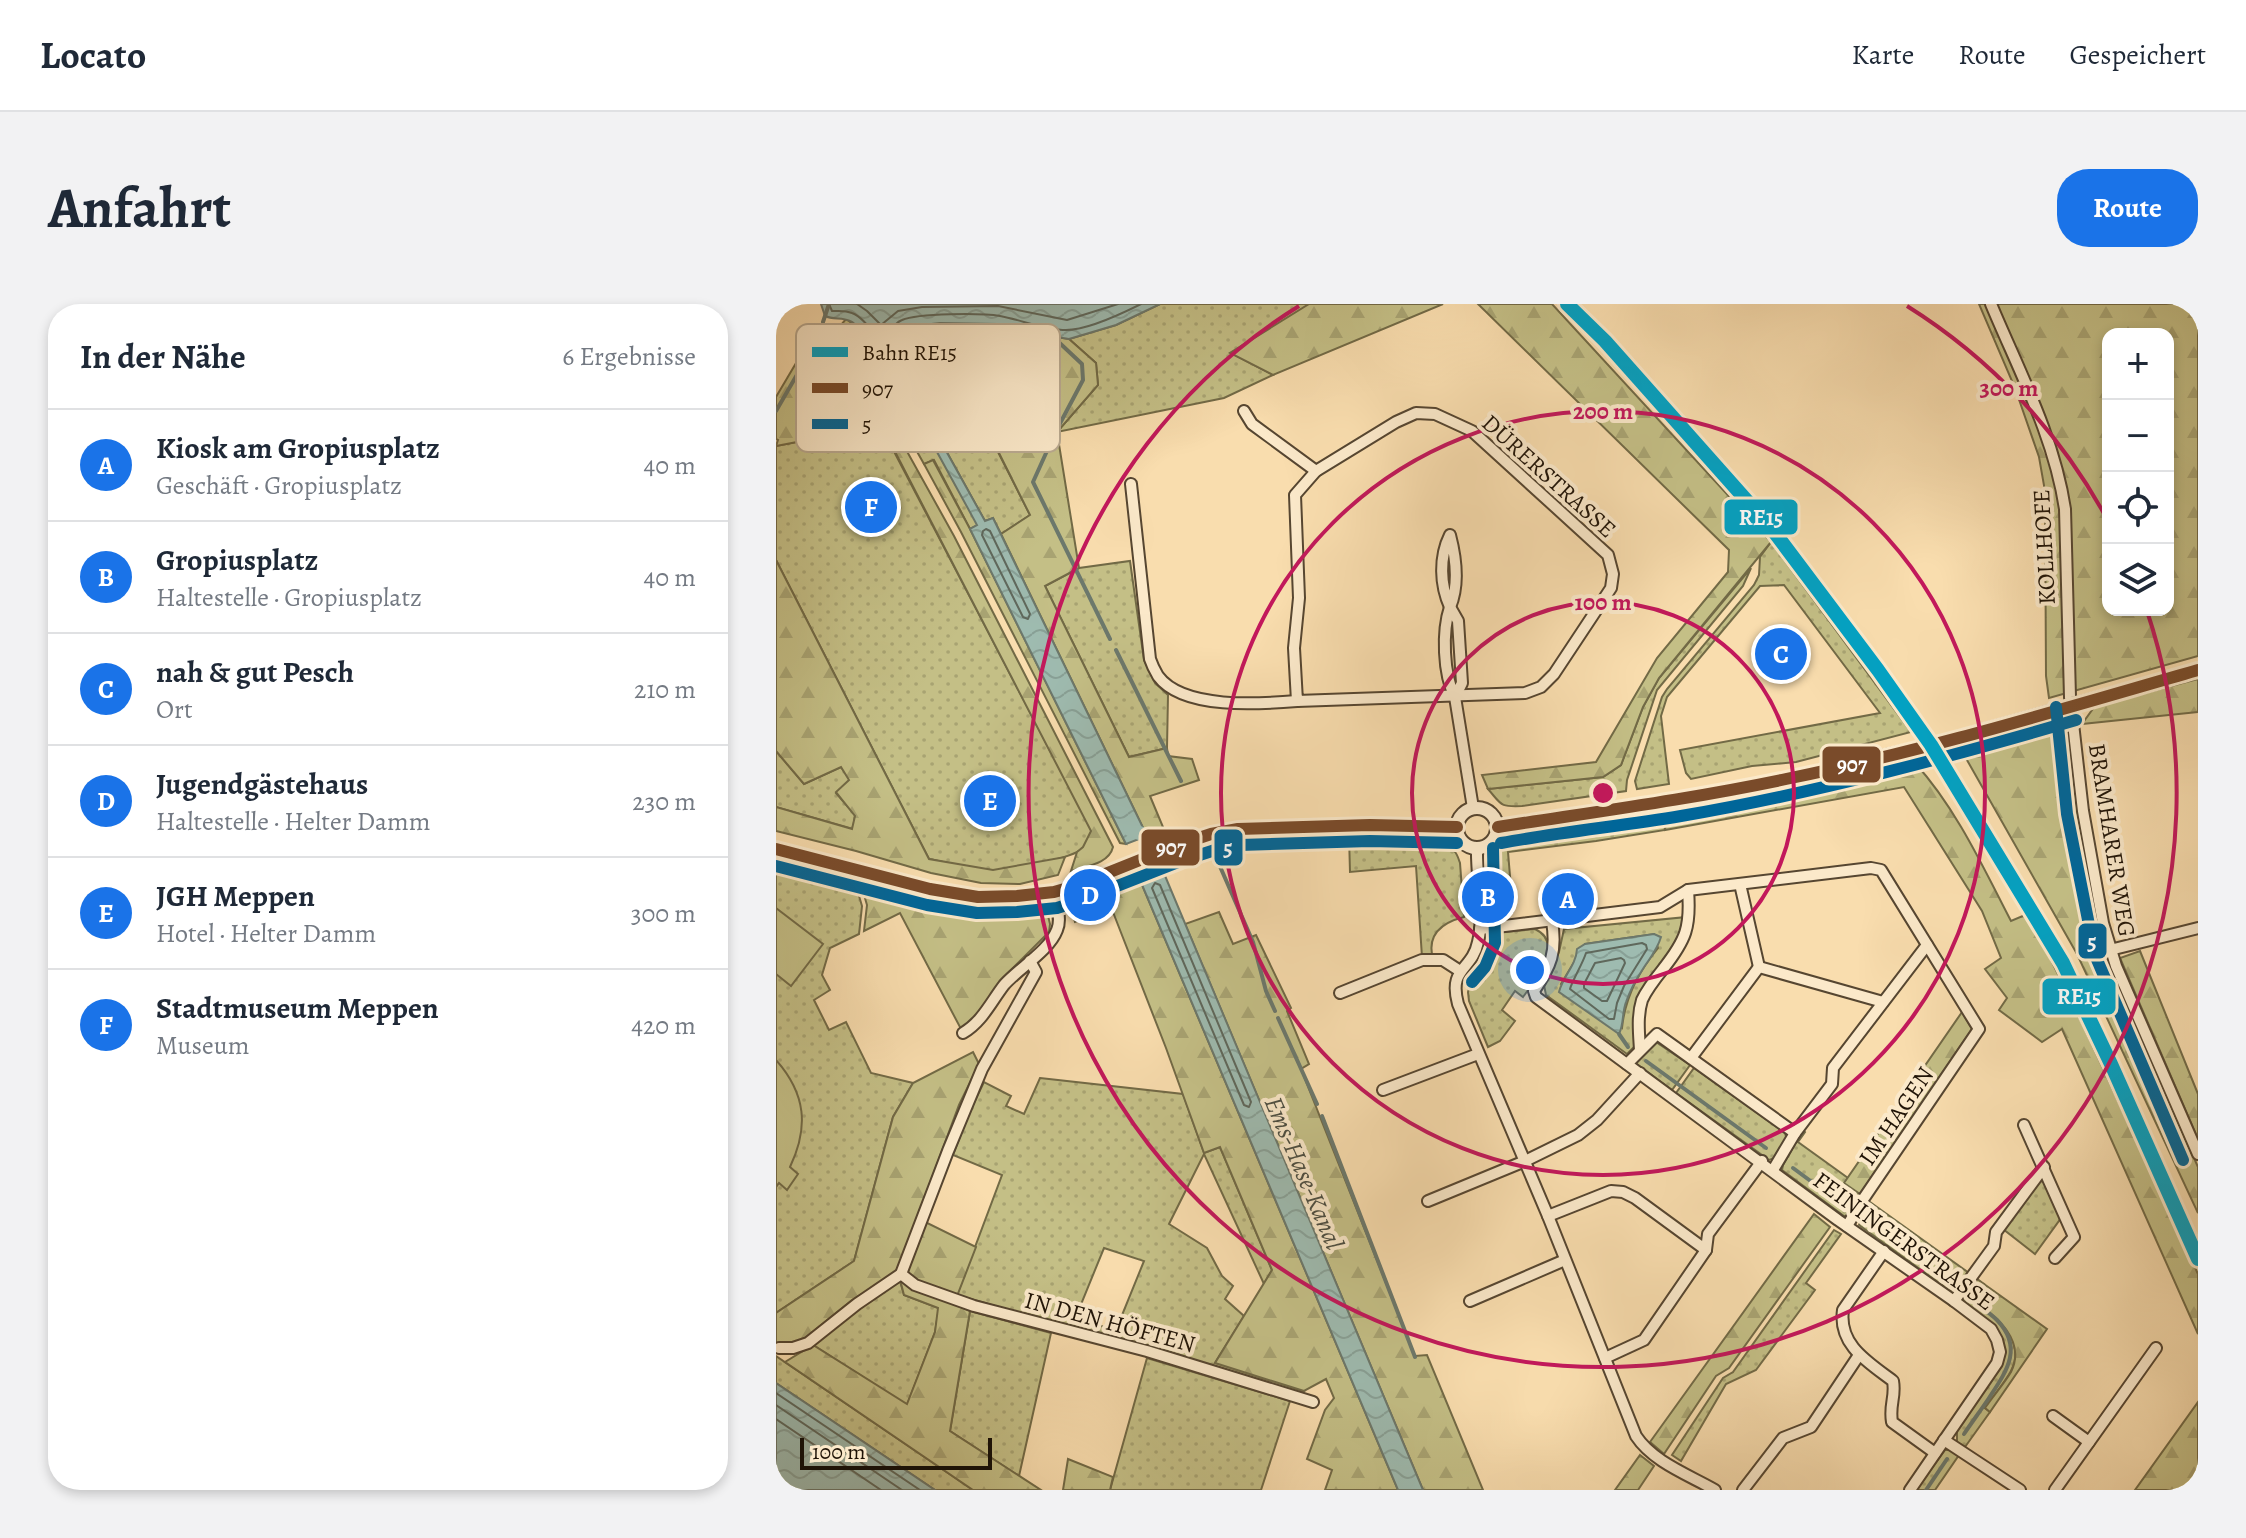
<!DOCTYPE html>
<html lang="de">
<meta charset="utf-8">
<style>
body{margin:0;font-family:Alegreya,serif;background:#f2f2f3;color:#1f2937}
.controls{position:absolute;right:24px;top:24px;display:grid;overflow:hidden;border-radius:16px;box-shadow:0 4px 12px #0003}
.controls button{width:72px;height:72px;display:grid;place-items:center;padding:0;border:0;border-bottom:2px solid #e0e1e3;background:#fff;color:#1f2937;font:40px sans-serif}
.scale{position:absolute;left:24px;bottom:20px;width:192px;box-sizing:border-box;padding-left:8px;border:4px solid #201407;border-top:0;font-size:22px;line-height:28px;white-space:nowrap;color:#201407;-webkit-text-stroke:6px #fbe9ca;paint-order:stroke}
.you{position:absolute;left:754px;top:666px;width:28px;height:28px;margin:-20px;border:6px solid #fff;border-radius:50%;background:#1a73e8;box-shadow:0 0 0 12px #1a73e833}
.badge{display:grid;place-items:center;width:52px;height:52px;border-radius:50%;background:#1a73e8;color:#fff;font-size:26px;font-weight:700}
.pin{position:absolute;translate:-50% -50%;border:4px solid #fff;box-shadow:0 2px 8px #0006}
.list{margin:0;padding:0;list-style:none}
h2{display:flex;justify-content:space-between;align-items:center;height:104px;margin:0;padding:0 32px;font-size:34px}
h2 small{font-size:26px;font-weight:400;color:#747a83}
.list li{display:grid;grid-template-columns:52px 1fr auto;gap:24px;align-items:center;box-sizing:border-box;height:112px;padding:0 32px;border-top:2px solid #e0e1e3}
.list b{display:block;font-size:30px;white-space:nowrap}
.list p{margin:0;font-size:26px;white-space:nowrap;color:#747a83}
.list em{font-size:26px;font-style:normal;color:#747a83}
.icon{flex:none;width:44px;height:44px;fill:none;stroke:currentColor;stroke-width:2;stroke-linecap:round;stroke-linejoin:round}
.map{position:relative;flex:none;width:1422px;height:1186px;overflow:hidden;border-radius:32px}
header{display:flex;align-items:center;gap:48px;box-sizing:border-box;height:112px;padding:0 40px;background:#fff;border-bottom:2px solid #e0e1e3}
header strong{font-size:38px}
nav{display:flex;gap:44px;margin-inline-start:auto;font-size:28px}
.intro{display:flex;align-items:center;justify-content:space-between;box-sizing:border-box;height:192px;padding:0 48px}
h1{margin:0;font-size:56px}
.button{padding:20px 36px;border-radius:32px;background:#1a73e8;color:#fff;font-size:28px;font-weight:700}
main{display:flex;gap:48px;padding:0 48px}
aside{flex:1;background:#fff;border-radius:32px;box-shadow:0 4px 12px #0003}
.map>svg:first-child{display:block}
</style>
<header>
<strong>Locato</strong>
<nav><a>Karte</a><a>Route</a><a>Gespeichert</a></nav>
</header>
<div class="intro"><h1>Anfahrt</h1><a class="button">Route</a></div>
<main>
<aside>
<h2>In der Nähe<small>6 Ergebnisse</small></h2>
<ul class="list">
<li><span class="badge">A</span><div><b>Kiosk am Gropiusplatz</b><p>Geschäft · Gropiusplatz</p></div><em>40 m</em></li>
<li><span class="badge">B</span><div><b>Gropiusplatz</b><p>Haltestelle · Gropiusplatz</p></div><em>40 m</em></li>
<li><span class="badge">C</span><div><b>nah &amp; gut Pesch</b><p>Ort</p></div><em>210 m</em></li>
<li><span class="badge">D</span><div><b>Jugendgästehaus</b><p>Haltestelle · Helter Damm</p></div><em>230 m</em></li>
<li><span class="badge">E</span><div><b>JGH Meppen</b><p>Hotel · Helter Damm</p></div><em>300 m</em></li>
<li><span class="badge">F</span><div><b>Stadtmuseum Meppen</b><p>Museum</p></div><em>420 m</em></li>
</ul>
</aside>
<div class="map">
<svg width="1422" height="1186" viewBox="0 0 1422 1186">
<defs>
<pattern id="grass-dots" width="8" height="8" patternUnits="userSpaceOnUse" patternTransform="scale(2)"><rect width="8" height="8" fill="#c4bf86"/><path d="M2 2h.1M6 6h.1" fill="none" stroke="#a8a372" stroke-width="1.8" stroke-linecap="round"/></pattern>
<pattern id="forest-firs" width="22" height="20" patternUnits="userSpaceOnUse" patternTransform="scale(2)"><rect width="22" height="20" fill="#c4bf86"/><path d="M5 1l3.5 6h-7zM16 11l3.5 6h-7z" fill="#a8a372"/></pattern>
<pattern id="water-waves" width="16" height="10" patternUnits="userSpaceOnUse" patternTransform="scale(2)"><rect width="16" height="10" fill="#9ebbb0"/><path d="M0 5q4-4 8 0t8 0" fill="none" stroke="#88a096"/></pattern>
</defs>
<rect width="100%" height="100%" fill="#f9ddae"/>
<filter id="stains"><feTurbulence type="fractalNoise" baseFrequency=".0025" numOctaves="4"/><feColorMatrix values="0 0 0 0 .2 0 0 0 0 .09 0 0 0 0 .02 0 0 0 .5 -.17"/></filter>
<radialGradient id="worn" r=".72"><stop offset=".6" stop-color="#630" stop-opacity="0"/><stop offset="1" stop-color="#630" stop-opacity=".3"/></radialGradient>
<g fill="url(#grass-dots)" stroke="#726a46" stroke-width="2" fill-rule="evenodd">
<path d="M384,0h151l-80,49 42,22 -49,23 -167,34 41,-47 -2,-22 -27,-24 47,-14z"/>
<path d="M164,19l34,63 23,64 33,65 -29,19 -8,-16 -8,3 -46,-83 3,-2 -1,-2 -4,1 -22,-41 5,-3 -21,-45v-12l7,-7z"/>
<path d="M52,132l60,4 204,391c-3,5 -5,13 -9,17 -11,11 -75,23 -92,22 -20,-1 -42,-7 -62,-11l-153,-299v-114z"/>
<path d="M156,138l46,83 -8,4 -36,-69 -10,4 -9,-16z"/>
<path d="M995,238l140,190 -115,30 -44,4 -61,13 -5,-6 -6,-23 200,-37 -96,-128 -24,1 -93,111 -6,19 8,68 -32,5 -2,-8 27,-84 5,-8 87,-104 5,-10 1,-18z"/>
<path d="M354,257l14,99 11,23 13,12 -1,53 -38,9 -84,-171 34,-18z"/>
<path d="M975,264l-8,18 -86,104 -30,90 -1,11 -104,15c-23,1 -20,-1 -34,-17l115,-12 18,-12 22,-58 16,-29z"/>
<path d="M0,447l28,33 37,-17 9,13 -14,13 19,22 -2,14 -77,-22z"/>
<path d="M888,513l1,13 -69,11 -88,11 5,60 -16,2 -3,-3c0,-17 -6,-46 7,-60 12,-14 137,-30 163,-34z"/>
<path d="M599,530c18,2 67,4 79,17 3,2 5,9 6,12l4,54c-20,5 -36,15 -32,38l-10,2 -6,-91 -66,6 -1,-37z"/>
<path d="M0,564l81,21 5,17 -3,28 -29,14 -8,27 8,15 -16,10 15,30 17,-8 25,51 42,10 -20,34 -39,144 -78,52z"/>
<path d="M911,613l-6,20 -34,46 -11,62 -9,9 -81,-59 -2,-10 15,-33 5,-23zM878,630l4,14c-20,24 -33,50 -36,80l-61,-44 24,-40z"/>
<path d="M759,625c30,14 1,50 -12,68l-8,-6 -13,19 13,11 -15,20 -12,6 -19,-46 -1,-9 5,-17 13,-15 8,-27z"/>
<path d="M880,738l34,23 -18,25 -37,-27z"/>
<path d="M918,764l91,65 2,7 -12,18 -6,2 -93,-67z"/>
<path d="M264,774l143,16 21,59 16,-6 52,123 -8,14 -60,-130 -35,70 38,24 15,28 11,10 -8,13 19,17 -29,47 89,28 -5,3 -342,-99 45,-120 -49,-20 17,-44 14,-29 27,14 -5,10 18,8zM328,944l40,13 -28,69 -41,-11z"/>
<path d="M1027,826l2,2 -7,10 50,36 -3,5 15,11 -10,21 -6,1 -62,-46 1,-5z"/>
<path d="M1266,877l4,2 15,35 -26,36 -32,-25 34,-46z"/>
<path d="M1094,898l99,71 -10,14 -9,4 -91,-66z"/>
<path d="M1058,926l7,4 -35,49 9,7 -59,80 -30,14 -45,77 -9,-6 51,-77 10,-6z"/>
<path d="M1200,974l8,6 -10,15c22,17 53,41 37,72 -7,13 -18,25 -26,37l5,4 -25,35 -8,-5v-11l45,-66c11,-35 -18,-45 -39,-64l-1,-4z"/>
<path d="M124,977l4,14 35,13 -4,24 -28,73 -94,-60 47,-38z"/>
<path d="M194,1007l81,22 -32,143 -69,-45z"/>
<path d="M0,1052l197,134h-38l-159,-107z"/>
<path d="M371,1054l143,43 -29,89h-151z"/>
<path d="M1169,1146h6l8,5 -24,35h-19z"/>
</g>
<g fill="url(#forest-firs)" stroke="#726a46" stroke-width="2" fill-rule="evenodd">
<path d="M533,0h134l-170,71 -43,-22z"/>
<path d="M702,0h74l219,238 -112,136 -16,29 -22,58 -18,12 -115,12 -6,-14 114,-13 61,-104 71,-86 1,-22z"/>
<path d="M1203,0h219v352l-149,42 -3,-22 -1,-185 -6,-34 -24,-69zM1332,30h60v276h-60z"/>
<path d="M70,15c24,13 63,94 78,121l-14,2c-16,-27 -48,-99 -75,-110z"/>
<path d="M164,19l57,1 35,9 37,6 27,24 2,22 -41,47 22,136 -34,18 84,171 38,-9 1,8 24,3 7,21 -49,16 13,31 -16,9 -146,-302 29,-19 -33,-66 -23,-63z"/>
<path d="M39,30l11,1 10,3 18,18 100,180 159,311c-4,17 -27,19 -42,24l6,-19 6,-5 8,-16 -202,-391 -61,-4 -52,10 2,-6 -2,-1v-42l23,-39 8,-20z"/>
<path d="M157,156l37,69 156,315 -6,-1 -159,-311 -37,-68z"/>
<path d="M0,256l153,299 64,11 72,-13 -7,18 -38,9 -39,-1 -50,-10 -75,-22 -80,-20v-24l76,22 3,-13 -19,-24 13,-12 -8,-13 -37,17 -28,-33z"/>
<path d="M1422,375v33l-116,12 13,-18z"/>
<path d="M1288,420l6,10 26,190 7,28 95,215v46l-121,-259 -114,-201z"/>
<path d="M1139,459c41,45 68,104 96,158l14,-6 25,43 32,65 116,251v60l-136,-305 -20,13 -43,-32 8,-12 -22,-29 16,-11 -19,-47 -78,-124 -239,43 -1,-13 66,-12z"/>
<path d="M0,549l77,19 4,17 -81,-21z"/>
<path d="M82,570c60,21 123,38 187,29l5,21 -1,8 -41,41 -38,51 -9,5 -61,-116 -36,18 3,-26z"/>
<path d="M364,576l258,610h-73l7,-20 -25,-11 18,-49 9,-12 -8,-19 -22,12 -89,-28 57,-93 -52,-123 -16,6 -38,-105 -55,-141 -36,15 -5,-16z"/>
<path d="M443,608l14,32 23,-9 35,73 -4,3 22,53 -8,5 114,287 12,-1 56,135h-60l-238,-566z"/>
<path d="M1364,647l58,143v45l-78,-181z"/>
<path d="M1186,708l10,17 -112,165 -16,-11z"/>
<path d="M197,748l6,12 -20,41 -42,113 59,29 -22,57 16,7 -20,120 91,59h-68l-188,-128 28,-17 94,59 28,-72 3,-24 -34,-13 -6,-23 -46,28 -47,38 -29,11v-36l78,-52 39,-144 20,-34z"/>
<path d="M1038,910l16,13 -101,141 -13,8 -52,78 -14,-12z"/>
<path d="M1208,980l63,45 -57,83 -5,-4c8,-12 19,-24 26,-36 16,-32 -16,-56 -38,-73z"/>
<path d="M1422,1098v88h-63z"/>
<path d="M864,1151l14,11 -16,24h-23z"/>
<path d="M292,1155l45,18 -3,13h-47z"/>
</g>
<g fill="#c4bf86" stroke="#726a46" stroke-width="2">
<path d="M0,604l47,36 -32,42 -15,-12z"/>
<path d="M0,756c30,34 33,67 14,107l8,7 -11,16 -8,-7 -3,4z"/>
</g>
<g fill="url(#water-waves)" stroke="#6c786c" stroke-width="2">
<path d="M45,0h339l-44,21 -47,14 -37,-6 -35,-9 -57,-1 -34,4 -7,7c-1,24 22,36 21,57l-5,4 70,126 8,-3 154,318 -21,8 -156,-315 7,-4 -69,-126 -6,2c-9,-17 -36,-73 -52,-80 -8,-4 -17,-1 -25,-5z"/>
<path d="M387,567l260,619h-25l-258,-610z"/>
<path d="M878,630l7,3c-4,14 -13,23 -20,35 -6,9 -11,19 -15,30 -4,10 -2,22 -7,32l-60,-42c4,-16 17,-26 18,-43l8,-5z"/>
<path d="M0,1079l159,107h-159z"/>
</g>
<g fill="none" stroke-linecap="round" stroke-linejoin="round">
<g stroke="#5f685c" stroke-width="2">
<path d="M53,0l3,7c7,0 13,-1 20,2 21,8 41,55 52,75l3,1 4,-1v-4c-6,-11 -18,-25 -20,-38 -2,-10 1,-22 11,-26 16,-7 80,-7 98,-4 22,4 44,14 66,14 21,0 57,-17 75,-26"/>
<path d="M81,0l10,7 14,14 17,-14 24,-4 76,-1 69,14 51,-16"/>
<path d="M210,225l4,2 40,83 -2,5 -5,-2 -41,-82 1,-4z"/>
<path d="M379,579l5,2 91,217 -2,5 -5,-2 -92,-217z"/>
<path d="M866,639l4,2 1,4 -23,37 -7,17 -3,16h-5l-39,-30c2,-8 13,-26 16,-36z"/>
<path d="M845,654l3,2 1,3 -18,38h-5l-18,-13v-4l11,-21z"/>
<path d="M0,1089l144,97"/>
<path d="M0,1101l126,85"/>
<path d="M0,1115l105,71"/>
</g>
<g stroke="#6c786c" stroke-width="4">
<path d="M47,18l6,-18"/>
<path d="M273,29l33,31 1,16 -27,51 -23,51 77,157"/>
<path d="M0,107l41,-71"/>
<path d="M340,346l65,131"/>
<path d="M439,551l38,87 13,49 9,20"/>
<path d="M502,714l39,86"/>
<path d="M843,730l9,13"/>
<path d="M870,757l120,87"/>
<path d="M546,812l93,241"/>
<path d="M1017,864l50,37"/>
<path d="M1093,920l78,59"/>
<path d="M1188,1130c8,-12 17,-24 25,-36 17,-26 35,-50 8,-78 -7,-7 -17,-13 -25,-19"/>
<path d="M1150,1186l21,-31"/>
</g>
<path stroke="#9ebbb0" stroke-width="14" d="M354,524l1,2 22,8"/>
<g stroke="#564631" stroke-width="14">
<g id="minor">
<path d="M1215,0c28,67 63,132 74,205l5,188 13,114 20,112 13,43 82,188"/>
<path d="M468,107l8,13 64,47"/>
<path d="M640,109l19,1 37,17 136,124 5,19 -2,14 -57,86 -13,13 -16,6 -228,8 -3,-53 5,-50 -4,-103 21,-24 80,-49z"/>
<path d="M355,180l19,175c2,6 5,12 8,17 25,34 102,28 139,25"/>
<path d="M674,231c6,23 9,51 0,72 -10,-22 -11,-50 0,-72z"/>
<path d="M674,303l8,14 4,62 -7,14c-12,-23 -13,-66 -5,-90z"/>
<path d="M679,393l18,111"/>
<path d="M701,544c-1,30 8,66 1,94 -6,29 -30,25 -20,62l90,212 88,220c17,26 53,39 79,54"/>
<path d="M964,580l19,83"/>
<path d="M776,617c5,31 -1,45 -18,70l2,6 302,223 116,81 37,28 6,11 3,12 -3,11 -87,127"/>
<path d="M704,625l180,-22 28,-17 183,-22 10,2 98,159 -115,169 -17,28"/>
<path d="M1334,646l88,-22"/>
<path d="M983,663l124,35"/>
<path d="M564,689l82,-33h21l17,11"/>
<path d="M187,729c19,-11 28,-31 41,-48 15,-17 45,-34 53,-55 5,-11 -1,-27 -3,-38"/>
<path d="M864,746c-1,-17 -3,-34 2,-50 5,-11 13,-21 21,-31 23,-29 28,-42 25,-79"/>
<path d="M915,754l68,-91"/>
<path d="M851,760l30,-30 138,99"/>
<path d="M607,786l95,-36"/>
<path d="M1248,821l50,112 -19,21"/>
<path d="M997,866l22,-37 37,-49 1,-16 94,-123"/>
<path d="M652,897l97,-40 53,-26 19,-15 43,-47"/>
<path d="M772,912l63,-25 12,1 12,6 71,52"/>
<path d="M1108,947l-41,59c-5,35 25,52 50,71 3,16 -4,23 -1,41l43,31"/>
<path d="M125,970l14,11 59,21 173,45 166,51"/>
<path d="M694,997l95,-41"/>
<path d="M1178,997l40,-55 2,-14 48,-65"/>
<path d="M3,1044h14l15,-5 49,-39 44,-30 47,-123 34,-82 54,-97 -6,-11"/>
<path d="M829,1054l39,-18 62,-90 2,-16 54,-73"/>
<path d="M1277,1112l36,26"/>
<path d="M1168,1136l76,50"/>
<path d="M967,1186l40,-52 28,-11 48,-72"/>
<path d="M1279,1186l101,-142"/>
</g>
</g>
<g stroke="#564631" stroke-width="16">
<g id="tertiary">
<circle cx="701" cy="524" r="20"/>
<path d="M722,523l182,-28 108,-20 149,-35 261,-74"/>
<path d="M0,545l154,40 48,8 39,-1 37,-4 21,-6 100,-40 36,-12 27,-5 132,-4 87,2"/>
</g>
</g>
<use href="#minor" stroke="#fbe9ca" stroke-width="10"/>
<use href="#tertiary" stroke="#fbe9ca" stroke-width="12"/>
<g stroke="#fbe9ca" stroke-width="18">
<g id="bus-1">
<path d="M722,523c96,-15 193,-28 288,-48 139,-28 276,-70 412,-109"/>
<path d="M0,545l154,40 48,8 39,-1 37,-4 21,-6 100,-40 36,-12 27,-5 132,-4 87,2"/>
</g>
</g>
<g stroke="#fbe9ca" stroke-width="18">
<g id="bus-2">
<path d="M1280,403l11,107 28,141 88,205"/>
<path d="M725,539c60,-11 120,-17 180,-27 134,-23 265,-58 395,-96"/>
<path d="M0,562l151,39 50,8 40,-1 40,-4 22,-7 102,-40 34,-11 25,-5 130,-4 87,2"/>
<path d="M696,678l13,-15 10,-24 -2,-95"/>
</g>
</g>
<use href="#bus-1" stroke="#7a4b2a" stroke-width="12"/>
<use href="#bus-2" stroke="#069" stroke-width="12"/>
<g stroke="#fbe9ca" stroke-width="20">
<path id="rail-1" d="M791,0l38,37 167,188 106,141 53,75 132,218 48,101 87,195"/>
</g>
<use href="#rail-1" stroke="#02a2c4" stroke-width="14"/>
</g>
<g fill="none" stroke="#c2185b" stroke-width="4">
<circle cx="827" cy="489" r="191"/>
<circle cx="827" cy="489" r="382"/>
<path d="M1131 2A574 574 0 0 1 1331 215M1371 307A574 574 0 1 1 523 2"/>
</g>
<g text-anchor="middle" dominant-baseline="central" stroke-width="8" stroke-linejoin="round" paint-order="stroke">
<g font-size="24" fill="#201407" stroke="#fbe9ca">
<text transform="translate(773 172) rotate(42)">DÜRERSTRASSE</text>
<text transform="translate(1268 243) rotate(-93)">KOLLHOFE</text>
<text transform="translate(1336 536) rotate(81)">BRAMHARER WEG</text>
<text transform="translate(1120 812) rotate(-56)">IM HAGEN</text>
<text transform="translate(1128 937) rotate(36)">FEININGERSTRASSE</text>
<text transform="translate(334 1018) rotate(15)">IN DEN HÖFTEN</text>
</g>
<g font-size="26" font-style="italic" fill="#4c4e42" stroke="#fbe9ca">
<text transform="translate(528 869) rotate(67)">Ems-Hase-Kanal</text>
</g>
</g>
<rect x="20" y="20" width="264" height="128" rx="12" fill="#fbe9ca" stroke="#b9a990" stroke-width="2"/>
<rect x="36" y="43" width="36" height="10" fill="#02a2c4"/>
<rect x="36" y="79" width="36" height="10" fill="#7a4b2a"/>
<rect x="36" y="115" width="36" height="10" fill="#069"/>
<g font-size="22" fill="#201407">
<text x="86" y="56">Bahn RE15</text>
<text x="86" y="92">907</text>
<text x="86" y="128">5</text>
</g>
<circle cx="827" cy="489" r="12" fill="#c2185b" stroke="#fbe9ca" stroke-width="4"/>
<g font-size="24" text-anchor="middle" font-weight="bold" fill="#c2185b" stroke="#fbe9ca" stroke-width="8" stroke-linejoin="round" paint-order="stroke">
<text x="1233" y="92">300 m</text>
<text x="827" y="115">200 m</text>
<text x="827" y="306">100 m</text>
</g>
<g stroke="#fbe9ca" stroke-width="3">
<rect x="947" y="194" width="76" height="38" rx="8" fill="#02a2c4"/>
<rect x="1045" y="441" width="61" height="39" rx="8" fill="#7a4b2a"/>
<rect x="437" y="524" width="31" height="39" rx="8" fill="#069"/>
<rect x="364" y="524" width="61" height="39" rx="8" fill="#7a4b2a"/>
<rect x="1301" y="618" width="31" height="38" rx="8" fill="#069"/>
<rect x="1265" y="673" width="76" height="39" rx="8" fill="#02a2c4"/>
</g>
<g font-size="22" text-anchor="middle" font-weight="bold" fill="#fff">
<text x="985" y="221">RE15</text>
<text x="1076" y="468">907</text>
<text x="452" y="551">5</text>
<text x="395" y="551">907</text>
<text x="1316" y="645">5</text>
<text x="1303" y="700">RE15</text>
</g>
<rect width="100%" height="100%" filter="url(#stains)"/>
<rect width="100%" height="100%" fill="url(#worn)"/>
</svg>
<div class="controls">
<button>+</button>
<button>−</button>
<button><svg class="icon" aria-label="locate" viewBox="0 0 24 24"><circle cx="12" cy="12" r="6"/><path d="M12 2v4M12 18v4M2 12h4M18 12h4"/></svg></button>
<button><svg class="icon" aria-label="layers" viewBox="0 0 24 24"><path d="M12 4l9 5-9 5-9-5zM3 14l9 5 9-5"/></svg></button>
</div>
<div class="scale">100 m</div>
<div class="you"></div>
<div class="pin badge" style="left:792px;top:595px">A</div>
<div class="pin badge" style="left:712px;top:593px">B</div>
<div class="pin badge" style="left:1005px;top:350px">C</div>
<div class="pin badge" style="left:314px;top:591px">D</div>
<div class="pin badge" style="left:214px;top:497px">E</div>
<div class="pin badge" style="left:95px;top:203px">F</div>
</div>
</main>
